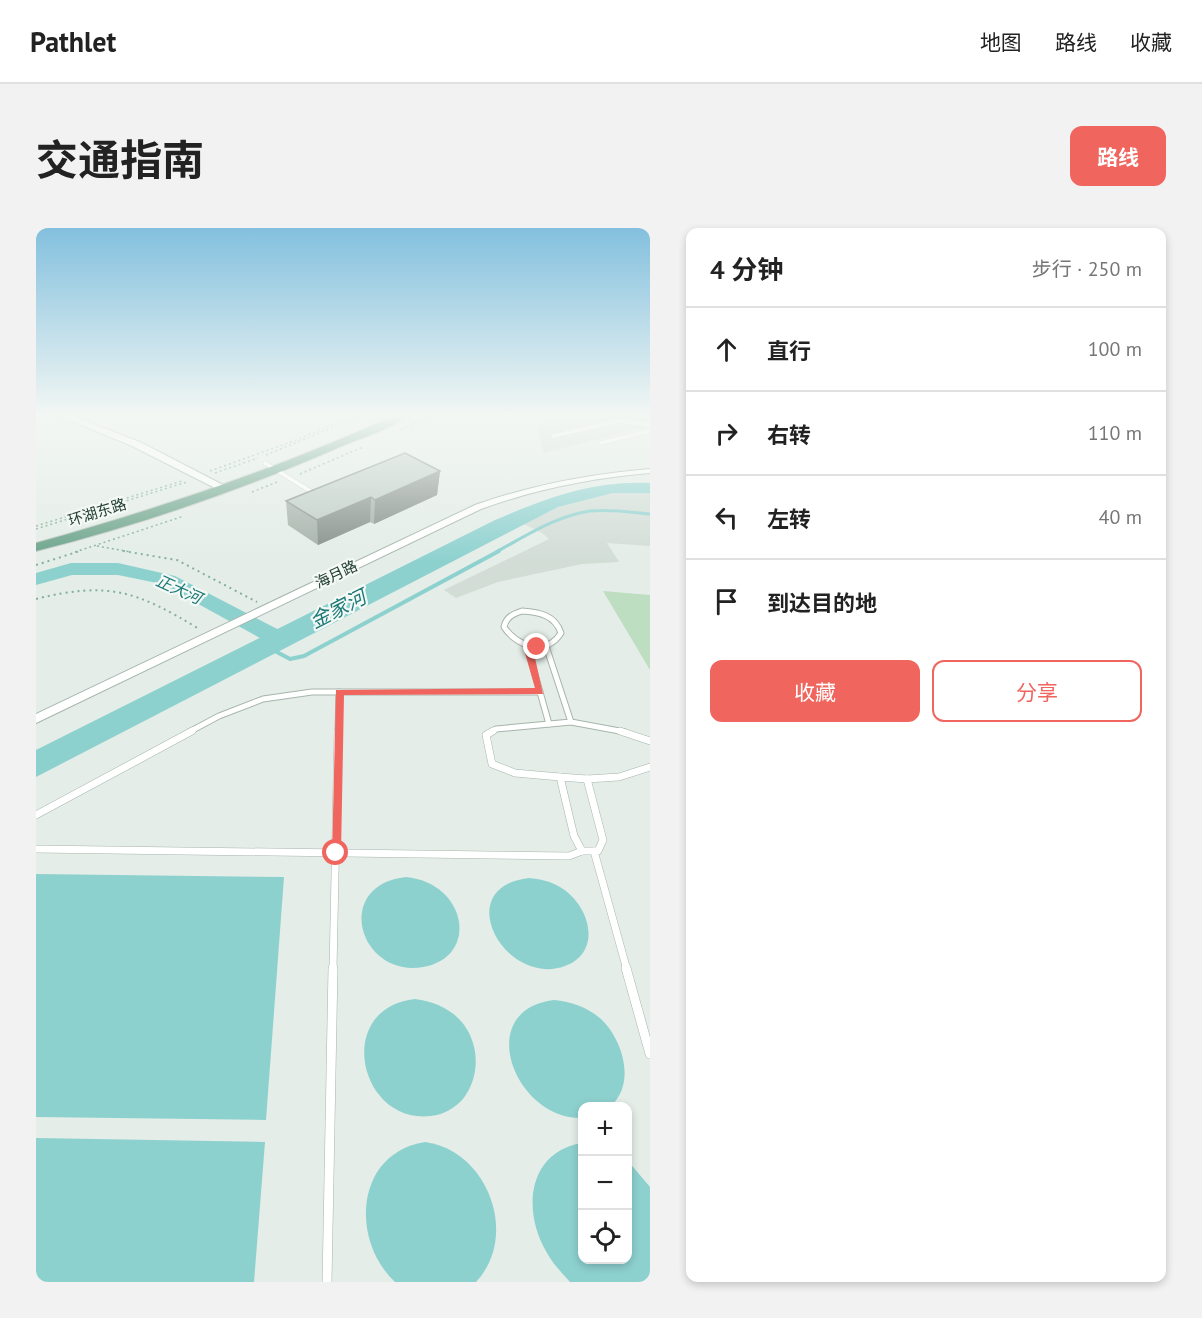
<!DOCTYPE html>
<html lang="zh">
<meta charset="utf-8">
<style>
body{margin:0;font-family:"PT Sans","Noto Sans SC",sans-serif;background:#f2f2f2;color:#222}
.controls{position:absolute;right:18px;bottom:18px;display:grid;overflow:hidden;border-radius:12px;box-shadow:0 3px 9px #0003}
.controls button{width:54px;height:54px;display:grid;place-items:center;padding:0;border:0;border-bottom:2px solid #e0e0e0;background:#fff;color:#222;font:30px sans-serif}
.stop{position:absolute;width:18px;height:18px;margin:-14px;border:4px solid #f0665e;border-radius:50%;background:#fff}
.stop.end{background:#f0665e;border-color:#fff;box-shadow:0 2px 6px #0008}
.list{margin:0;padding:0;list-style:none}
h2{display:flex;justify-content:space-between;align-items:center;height:78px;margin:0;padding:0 24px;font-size:26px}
h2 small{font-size:20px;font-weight:400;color:#767676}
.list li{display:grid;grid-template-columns:39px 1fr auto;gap:18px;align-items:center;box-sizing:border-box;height:84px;padding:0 24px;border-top:2px solid #e0e0e0}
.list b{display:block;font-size:22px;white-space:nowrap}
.list em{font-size:20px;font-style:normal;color:#767676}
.actions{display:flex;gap:12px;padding:18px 24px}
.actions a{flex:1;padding:14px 0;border:2px solid #f0665e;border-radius:12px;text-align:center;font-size:21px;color:#f0665e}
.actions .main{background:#f0665e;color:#fff}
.icon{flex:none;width:33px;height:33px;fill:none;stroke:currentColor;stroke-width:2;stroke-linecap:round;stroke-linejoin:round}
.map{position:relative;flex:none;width:614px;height:1054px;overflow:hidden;border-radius:12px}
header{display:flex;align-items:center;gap:36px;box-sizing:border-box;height:84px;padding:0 30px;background:#fff;border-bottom:2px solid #e0e0e0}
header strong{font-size:28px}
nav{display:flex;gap:33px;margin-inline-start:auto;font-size:21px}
.intro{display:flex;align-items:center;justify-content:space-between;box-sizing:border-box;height:144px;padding:0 36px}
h1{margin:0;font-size:42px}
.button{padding:15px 27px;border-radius:12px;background:#f0665e;color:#fff;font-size:21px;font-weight:700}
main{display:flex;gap:36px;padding:0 36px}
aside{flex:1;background:#fff;border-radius:12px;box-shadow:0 3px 9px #0003}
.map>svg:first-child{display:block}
</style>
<header>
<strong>Pathlet</strong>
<nav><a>地图</a><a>路线</a><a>收藏</a></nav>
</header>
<div class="intro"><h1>交通指南</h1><a class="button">路线</a></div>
<main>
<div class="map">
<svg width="614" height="1054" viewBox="0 0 614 1054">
<rect width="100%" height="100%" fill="#e4ede7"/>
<g fill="#d2ddd6">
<path d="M546,187h65l3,11 -106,27 -8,-28z"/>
<path d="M577,265h37v53l-43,-3 12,19 -37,2 -84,18 -42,16 -12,-8 105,-51 -7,-6 -18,-9 34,-17z"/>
</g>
<path fill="#bddec0" d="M567,363l47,4v75z"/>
<g fill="#8dd1cf">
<path d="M614,255v10h-37l-55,14 -522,270v-27l459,-230c51,-22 99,-40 155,-37z"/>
<path d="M0,646l248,3 -18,243 -230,-3z"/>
<path d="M370,649c61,6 74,80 17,90 -64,11 -91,-82 -17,-90z"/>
<path d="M493,650c11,1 21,3 31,9 29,17 44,64 5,79 -60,22 -116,-79 -36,-88z"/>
<path d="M379,771c26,3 50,17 58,44 6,20 2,40 -10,56 -8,9 -20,16 -32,17 -72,9 -98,-108 -16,-117z"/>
<path d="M518,772c18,2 33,7 47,19 22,21 35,64 10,87h-29v12c-67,2 -110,-108 -28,-118z"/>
<path d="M0,910l229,4 -11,140h-218z"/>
<path d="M389,914c62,8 95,93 51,140h-81c-45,-42 -40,-129 30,-140z"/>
<path d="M546,915v117h46v-99l22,26v95h-80c-8,-9 -17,-18 -23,-29 -25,-41 -20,-101 35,-110z"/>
</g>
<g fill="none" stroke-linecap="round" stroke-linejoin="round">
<path stroke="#8dd1cf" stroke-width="3" d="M460,324c30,-16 60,-36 94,-41 20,-2 40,1 60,3"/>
<path stroke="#8dd1cf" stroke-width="4" d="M237,422l17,9 14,-3 195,-105"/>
<path fill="#8dd1cf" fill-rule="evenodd" d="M35,335h47l57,13 112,58 3,5 -3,5 -8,2 -8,-2 -109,-60 -44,-9h-46l-36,10v-12z"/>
<g stroke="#a6b5ad" stroke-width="4.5">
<g id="service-far3">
<path d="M517,208l66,-15 31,4"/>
<path d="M565,215l49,-12"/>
<path d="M229,235l50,31"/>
</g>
</g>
<g stroke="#a6b5ad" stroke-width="7">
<g id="service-far2">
<path d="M486,383c17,1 33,4 39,22 -14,23 -44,14 -57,-6 2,-10 9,-13 18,-16z"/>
<path d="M491,418l22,78"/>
<path d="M510,418l25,76 54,10"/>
<path d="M153,504l30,-16 44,-17 49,-7h228"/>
<path d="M302,504l1,-40"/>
<path d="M455,504l5,-3 75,-7"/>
</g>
</g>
<g stroke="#a6b5ad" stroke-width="8">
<g id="service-far1">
<path d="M457,503l-7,4 6,29 23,9 45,4 14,59 8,15h16l5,-11 -16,-61 32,-2 31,-10"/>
<path d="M584,503l30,10"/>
<path d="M524,549l27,2"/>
<path d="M0,587l156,-84"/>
<path d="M0,621l533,7 13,-5"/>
<path d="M558,623l33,119"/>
<path d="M297,742l5,-239"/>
</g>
</g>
<g stroke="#a6b5ad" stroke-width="10">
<g id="service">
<path d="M590,740l24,86"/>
<path d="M291,1054l6,-314"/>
</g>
</g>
<g stroke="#a6b5ad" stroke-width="2">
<path id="minor" d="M614,241v4c-59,5 -114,16 -169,36l-445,214v-9l439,-209c57,-20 115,-31 175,-36z"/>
</g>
<g stroke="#a2b9ad" stroke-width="2">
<path id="secondary" d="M21,187h13l70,27 89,46 -6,4 -4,-2 -87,-44z"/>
</g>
<g stroke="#c1c9c6" stroke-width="2">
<path id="primary" d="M360,187h12c-14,13 -47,23 -66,31 -98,43 -202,79 -306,105v-8c123,-34 243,-75 360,-128z"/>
</g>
<g stroke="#84b09a" stroke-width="1.5" stroke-dasharray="2 3" stroke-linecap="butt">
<path d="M365,202l31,-15"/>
<path d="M230,227l97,-40"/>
<path d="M174,243l89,-32 56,-24"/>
<path d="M179,245l43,-15"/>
<path d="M264,246l63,-27"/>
<path d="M216,264l25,-10"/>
<path d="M0,298l146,-45"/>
<path d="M0,301l151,-47"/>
<path d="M61,318l34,6"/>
<path d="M39,324l109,-36"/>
</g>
<g stroke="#84b09a" stroke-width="2" stroke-dasharray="2 4" stroke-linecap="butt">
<path d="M87,323l54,9 80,42"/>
<path d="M0,337l44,-14"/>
<path d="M0,371c72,-18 101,-8 163,30"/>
</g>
<use href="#service-far3" stroke="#fff" stroke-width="4"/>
<use href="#service-far2" stroke="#fff" stroke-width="5"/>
<use href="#service-far1" stroke="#fff" stroke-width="7"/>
<use href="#service" stroke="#fff" stroke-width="9"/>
<use href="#minor" fill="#fff" fill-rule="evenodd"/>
<use href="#secondary" fill="#fff" fill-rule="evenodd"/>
<use href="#primary" fill="#69a288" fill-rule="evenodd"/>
</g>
<path fill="#a2afa7" d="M404,243l-3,24 -63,29 -4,-2 -52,23 -30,-20 -2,-24z"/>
<g fill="#848e88">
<path d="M404,243l-3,24 -63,29 1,-24z"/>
<path d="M335,269l-1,25 -52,23 -1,-25z"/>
</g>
<path fill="#bccbc2" stroke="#848e88" stroke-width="1.5" d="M369,225l35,18 -65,29 -4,-3 -54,23 -31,-19z"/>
<linearGradient id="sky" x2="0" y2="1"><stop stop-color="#83c0de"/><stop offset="0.56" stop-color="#f3f7f4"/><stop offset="1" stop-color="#f3f7f4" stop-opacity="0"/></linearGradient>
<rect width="614" height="334" fill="url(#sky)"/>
<path fill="#f0665e" d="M491,415l14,4 -8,2 10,45 -199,1 -3,158 -1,3h-8l4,-166 199,-2 -12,-42z"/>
<g text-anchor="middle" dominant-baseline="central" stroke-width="4.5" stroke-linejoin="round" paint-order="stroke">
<g font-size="15" fill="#233f32" stroke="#f4f9f6">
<text transform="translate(61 284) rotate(-17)">环湖东路</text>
<text transform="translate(300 346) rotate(-25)">海月路</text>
</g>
<g font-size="16" font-style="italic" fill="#1d7a78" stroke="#f4f9f6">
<text transform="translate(143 361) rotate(24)">正大河</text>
</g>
<g font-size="20" font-style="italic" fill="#1d7a78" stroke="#f4f9f6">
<text transform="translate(302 381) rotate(-27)">金家河</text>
</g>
</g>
</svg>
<div class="controls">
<button>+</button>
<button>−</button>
<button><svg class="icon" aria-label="locate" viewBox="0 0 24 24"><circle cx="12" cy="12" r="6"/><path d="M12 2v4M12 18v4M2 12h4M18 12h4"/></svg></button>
</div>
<div class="stop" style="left:300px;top:625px"></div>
<div class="stop end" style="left:501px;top:419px"></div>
</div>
<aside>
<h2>4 分钟<small>步行 · 250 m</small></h2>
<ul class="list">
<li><svg class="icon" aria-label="ahead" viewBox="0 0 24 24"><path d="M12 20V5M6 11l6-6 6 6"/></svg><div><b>直行</b></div><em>100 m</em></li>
<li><svg class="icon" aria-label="right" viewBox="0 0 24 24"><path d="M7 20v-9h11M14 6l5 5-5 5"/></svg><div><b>右转</b></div><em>110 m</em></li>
<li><svg class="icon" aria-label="left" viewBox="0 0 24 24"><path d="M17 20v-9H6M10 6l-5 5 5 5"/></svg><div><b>左转</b></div><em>40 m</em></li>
<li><svg class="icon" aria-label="arrive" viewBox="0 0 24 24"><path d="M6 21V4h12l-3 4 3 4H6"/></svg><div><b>到达目的地</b></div></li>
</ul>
<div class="actions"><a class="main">收藏</a><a>分享</a></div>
</aside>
</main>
